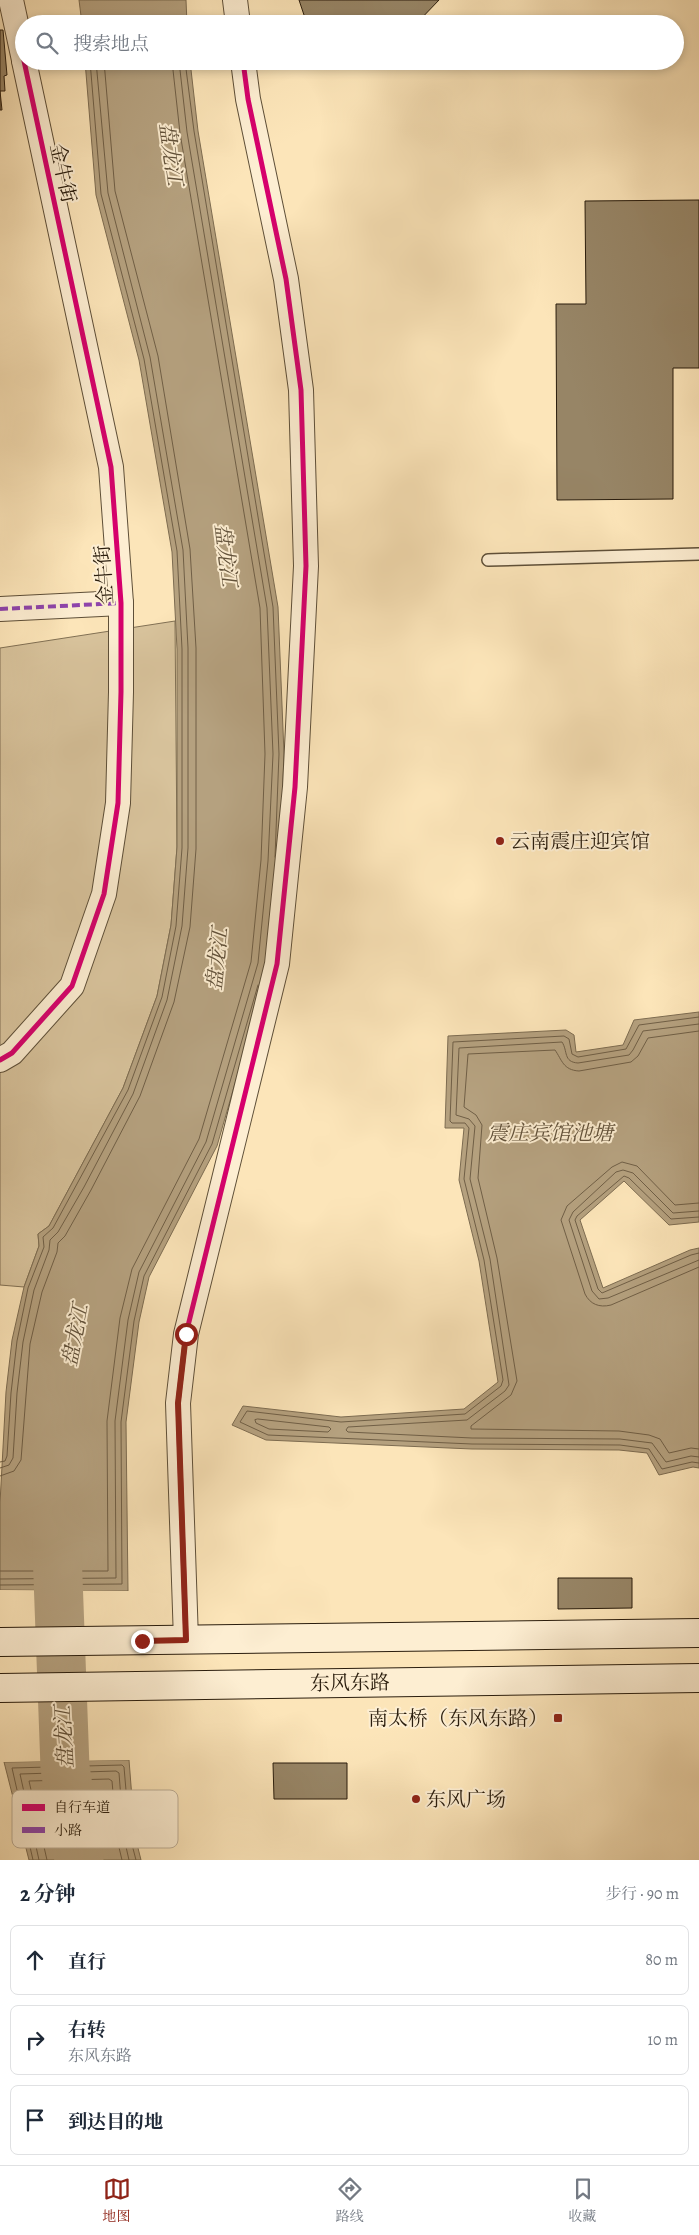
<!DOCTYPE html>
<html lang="zh">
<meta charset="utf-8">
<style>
body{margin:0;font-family:Alegreya,"Noto Serif SC",serif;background:#f6f6f7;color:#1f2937}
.stop{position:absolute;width:15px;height:15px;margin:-11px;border:4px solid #8f2418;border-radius:50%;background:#fff}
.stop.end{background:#8f2418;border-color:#fff;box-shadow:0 1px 5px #0008}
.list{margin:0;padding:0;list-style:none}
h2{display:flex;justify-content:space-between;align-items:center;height:65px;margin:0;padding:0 20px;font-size:21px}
h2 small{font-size:16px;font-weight:400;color:#747a83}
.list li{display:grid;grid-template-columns:32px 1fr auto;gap:15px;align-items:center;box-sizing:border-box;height:70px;margin:0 10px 10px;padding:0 10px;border:1px solid #e0e1e3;border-radius:8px}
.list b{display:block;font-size:19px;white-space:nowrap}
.list p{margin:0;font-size:16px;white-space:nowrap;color:#747a83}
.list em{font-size:16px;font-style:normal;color:#747a83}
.icon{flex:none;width:28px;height:28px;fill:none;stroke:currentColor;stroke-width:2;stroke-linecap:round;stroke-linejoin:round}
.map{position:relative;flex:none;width:699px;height:1860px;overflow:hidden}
.search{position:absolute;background:#fff;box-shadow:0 2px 8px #0003;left:15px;right:15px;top:15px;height:55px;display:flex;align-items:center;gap:12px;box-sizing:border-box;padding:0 18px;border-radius:28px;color:#747a83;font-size:19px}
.sheet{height:305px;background:#fff}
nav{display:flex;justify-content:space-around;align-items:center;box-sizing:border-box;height:70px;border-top:1px solid #e0e1e3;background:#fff;font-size:14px;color:#747a83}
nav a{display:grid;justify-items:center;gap:2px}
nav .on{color:#8f2418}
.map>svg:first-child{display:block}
</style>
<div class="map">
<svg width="699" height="1860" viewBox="0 0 699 1860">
<rect width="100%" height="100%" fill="#fce5b9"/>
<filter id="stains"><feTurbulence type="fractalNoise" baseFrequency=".004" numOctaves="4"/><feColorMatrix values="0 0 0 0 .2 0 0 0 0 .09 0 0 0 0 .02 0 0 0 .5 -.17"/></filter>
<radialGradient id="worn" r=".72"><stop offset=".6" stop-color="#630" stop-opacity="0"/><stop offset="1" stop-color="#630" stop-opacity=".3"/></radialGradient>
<path fill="#d8c39c" stroke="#817054" d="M175,621l2,226 -6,78 -14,71 -34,92 -74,138 -11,8 1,12 -15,41 -24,-2v-637z"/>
<g fill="#b5a17f" stroke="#7d6c51">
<path d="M79,0h107l1,24h-105z"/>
<path d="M85,61h105l8,70 80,476 6,147 -4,107 -11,104 -52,181 -68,131 -10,45 -13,100 2,169 -128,-1v-87l6,-111 6,-52 12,-53 15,-41 -1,-12 11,-8 74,-138 34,-92 14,-71 6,-78v-198l-5,-97 -33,-192 -43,-165z"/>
<path d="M699,1012v210l-30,3 -45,-44 -44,39 23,68 87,-38 9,-2v220l-6,-1 -34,8 -12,-22 -28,-3 -147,-1 -206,-9 -34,-15 11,-19 98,11 123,-8 34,-27 -19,-121 -20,-81 5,-52h-19l3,-92 118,-6 8,5 2,17 47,-7 11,-25z"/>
<path d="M129,1760l6,76 6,24h-112l-25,-98z"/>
</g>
<g fill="#fce5b9">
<path d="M0,1590l128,1v3l-128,-1z"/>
<path d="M129,1757v3l-125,2v-2z"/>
</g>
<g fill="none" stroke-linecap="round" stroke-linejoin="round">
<g stroke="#705f46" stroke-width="1">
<path d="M185,61l9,70 79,476 6,147 -4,103"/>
<path d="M699,1017l-60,8 -13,24 -48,8 -6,-3 -3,-15 -5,-3 -111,6 -3,79 2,2h13l4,5 -5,51 20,81 19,120 -2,6 -36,28 -124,8 -94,-11 -7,11 28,13 204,9 148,1 29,4 13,20 30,-7 7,1"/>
<path d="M699,1024l-56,7 -10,19 -4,5 -51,8c-15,-1 -10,-12 -16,-21l-103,6 -3,67 13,4 6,7 -5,53 20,80 19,126 -4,6 -38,29 -119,7 -2,3 2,2 124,6 148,1 32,4 14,19 25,-6 8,1"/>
<path d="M699,1031l-51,7 -10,18 -7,6 -52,9c-16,-1 -17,-11 -24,-21l-87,4 -4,53 12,8 6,10 -4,53 19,80 20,123 -6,14 -40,31v3l148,2 30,4 11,4 9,14 22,-5 8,1"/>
<path d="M699,1203l-24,2 -38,-39 -15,-4 -10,5 -45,39 -6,14 24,74c5,10 14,14 26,11l88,-38"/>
<path d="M699,1211l-26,2 -40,-40 -10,-3 -7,2 -43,40 -4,8 23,71 7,8 9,-1 91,-38"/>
<path d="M699,1217l-28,2 -42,-41 -5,-2 -47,40 -2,4 23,69 4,4 89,-38 8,-2"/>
<path d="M258,1419l71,8 2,2 -3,3 -59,-3 -13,-6 -1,-3z"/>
<path d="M0,1462l5,-1 2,-5 4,-63 6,-52 11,-53 16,-41 -1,-10 10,-9 75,-138 34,-93 14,-71 6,-78v-199l-5,-98 -33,-192 -43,-165 -11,-133"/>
<path d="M0,1468l9,-3 4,-7 4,-65 6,-51 11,-52 15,-40 1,-10 8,-8 26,-45 49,-93 34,-94 15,-74 6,-78v-200l-5,-98 -33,-193 -42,-164 -12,-132"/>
<path d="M0,1476l14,-5 7,-11 9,-116 12,-52 15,-40 1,-9 7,-7 26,-46 49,-94 34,-94 16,-75 6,-78v-201l-6,-99 -32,-193 -43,-165 -11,-130"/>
<path d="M0,1571h108l-1,-150 13,-103 12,-49 67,-130 52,-177 10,-102 4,-106 -5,-146 -80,-475 -8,-72"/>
<path d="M0,1579l116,-1 -1,-157 13,-101 11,-48 67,-130 52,-179 10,-102 5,-107 -6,-146 -80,-476 -8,-71"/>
<path d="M0,1585l122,-1 -1,-162 13,-101 10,-45 68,-132 46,-159"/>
<path d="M33,1860l-21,-92 110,-3 2,2 6,70 6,23"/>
<path d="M39,1860l-19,-86 96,-3 3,2 5,65 5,22"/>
<path d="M47,1860l-18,-79 80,-2 3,2 5,58 5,21"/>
</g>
<path stroke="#b5a17f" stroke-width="49" d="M56,1523l9,244 14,93"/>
</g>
<g fill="#978566" stroke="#2a1d0d">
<path d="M299,0h140l-23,24h-109z"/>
<path d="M0,30h3l4,45 -3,1 1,15h-5l2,19h-2z"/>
<path d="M320,61h26l-24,6z"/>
<path d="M699,200v168h-26v131l-116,1 -1,-196h30l-1,-103z"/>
<path d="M558,1578h74v30l-74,1z"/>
<path d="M273,1763h74v36h-73z"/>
</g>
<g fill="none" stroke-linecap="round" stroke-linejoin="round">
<g stroke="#5e4f38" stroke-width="14">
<path id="lane" d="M488,560l211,-6"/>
</g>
<g stroke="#5e4f38" stroke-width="26">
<g id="street">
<path d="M11,0l13,60"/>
<path d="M235,0l3,24"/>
<path d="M0,609l121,-6"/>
<path d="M0,1060l12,-7 60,-67 32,-92 14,-91 3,-111v-89l-10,-136 -87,-406"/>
<path d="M186,1640l-8,-237 8,-69 91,-370 18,-177 11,-221 -5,-176 -15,-111 -38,-180 -5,-38"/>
</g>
</g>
<g stroke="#2a1d0d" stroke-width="30">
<g id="secondary">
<path d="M0,1642l699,-9"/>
<path d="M0,1688l699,-10"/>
</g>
</g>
<use href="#lane" stroke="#fdeed2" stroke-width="11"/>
<use href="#street" stroke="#fdeed2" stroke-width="24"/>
<use href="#secondary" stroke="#fdeed2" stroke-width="28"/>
<path stroke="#8e44ad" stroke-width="4" stroke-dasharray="8 4" stroke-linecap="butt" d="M0,609l121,-6"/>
<g stroke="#fdeed2" stroke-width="8">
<g id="cycleway">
<path d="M0,1060l12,-7 60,-67 32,-92 14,-91 3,-111v-89l-10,-136 -87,-406"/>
<path d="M186,1640l-8,-237 8,-69 91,-370 18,-177 11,-221 -5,-176 -15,-111 -38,-180 -5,-38"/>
</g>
</g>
<use href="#cycleway" stroke="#d6006c" stroke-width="5"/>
</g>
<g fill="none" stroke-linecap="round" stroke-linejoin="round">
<path stroke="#8f2418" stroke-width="6" d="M142,1641l44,-1 -8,-237 8,-69"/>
</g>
<g fill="#8f2418" stroke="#fdeed2" stroke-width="2">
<circle cx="500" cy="841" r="5"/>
<rect x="553" y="1713" width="10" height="10" rx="2.5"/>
<circle cx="416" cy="1799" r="5"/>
</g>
<g text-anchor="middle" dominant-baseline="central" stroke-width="4" stroke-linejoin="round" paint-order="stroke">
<g font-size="20" fill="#2a1d0d" stroke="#fdeed2">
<text transform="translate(63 173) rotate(78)">金牛街</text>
<text transform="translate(104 575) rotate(-94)">金牛街</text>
<text transform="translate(350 1683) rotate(-1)">东风东路</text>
</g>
<g font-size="20" fill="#2a1d0d" stroke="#fdeed2" text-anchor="start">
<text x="510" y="841">云南震庄迎宾馆</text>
<text x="548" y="1718" text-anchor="end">南太桥（东风东路）</text>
<text x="426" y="1799">东风广场</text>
</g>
<g font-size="21" font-style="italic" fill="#62523b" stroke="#fdeed2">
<text transform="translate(171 154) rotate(82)">盘龙江</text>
<text transform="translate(226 555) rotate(83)">盘龙江</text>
<text transform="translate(217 959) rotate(-84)">盘龙江</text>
<text x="550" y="1133">震庄宾馆池塘</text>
<text transform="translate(75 1335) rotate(-79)">盘龙江</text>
<text transform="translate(64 1737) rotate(-93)">盘龙江</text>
</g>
</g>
<rect x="12" y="1790" width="166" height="58" rx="8" fill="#fdeed2" stroke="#beaf97" stroke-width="1"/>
<rect x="22" y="1804" width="23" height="7" fill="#d6006c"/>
<rect x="22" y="1827" width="23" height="6" fill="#8e44ad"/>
<g font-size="14" fill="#2a1d0d">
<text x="54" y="1812">自行车道</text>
<text x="54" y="1835">小路</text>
</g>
<rect width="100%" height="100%" filter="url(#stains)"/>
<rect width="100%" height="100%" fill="url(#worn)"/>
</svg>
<div class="stop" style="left:186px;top:1334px"></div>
<div class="stop end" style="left:142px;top:1641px"></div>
<div class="search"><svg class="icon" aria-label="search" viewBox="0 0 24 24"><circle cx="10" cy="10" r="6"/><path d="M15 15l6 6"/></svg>搜索地点</div>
</div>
<section class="sheet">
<h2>2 分钟<small>步行 · 90 m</small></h2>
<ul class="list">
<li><svg class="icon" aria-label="ahead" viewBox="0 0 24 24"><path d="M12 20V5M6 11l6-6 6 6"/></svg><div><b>直行</b></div><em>80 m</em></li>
<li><svg class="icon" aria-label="right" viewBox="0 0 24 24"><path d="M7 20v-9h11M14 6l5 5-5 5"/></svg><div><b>右转</b><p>东风东路</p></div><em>10 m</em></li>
<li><svg class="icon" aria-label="arrive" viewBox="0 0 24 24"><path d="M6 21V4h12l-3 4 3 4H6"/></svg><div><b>到达目的地</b></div></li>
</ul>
</section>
<nav>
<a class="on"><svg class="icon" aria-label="map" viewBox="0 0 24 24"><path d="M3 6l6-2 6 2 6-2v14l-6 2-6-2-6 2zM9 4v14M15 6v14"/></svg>地图</a>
<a><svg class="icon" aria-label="directions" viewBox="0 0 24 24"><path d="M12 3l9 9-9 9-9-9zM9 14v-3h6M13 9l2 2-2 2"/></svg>路线</a>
<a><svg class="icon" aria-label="saved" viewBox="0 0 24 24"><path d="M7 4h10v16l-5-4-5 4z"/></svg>收藏</a>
</nav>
